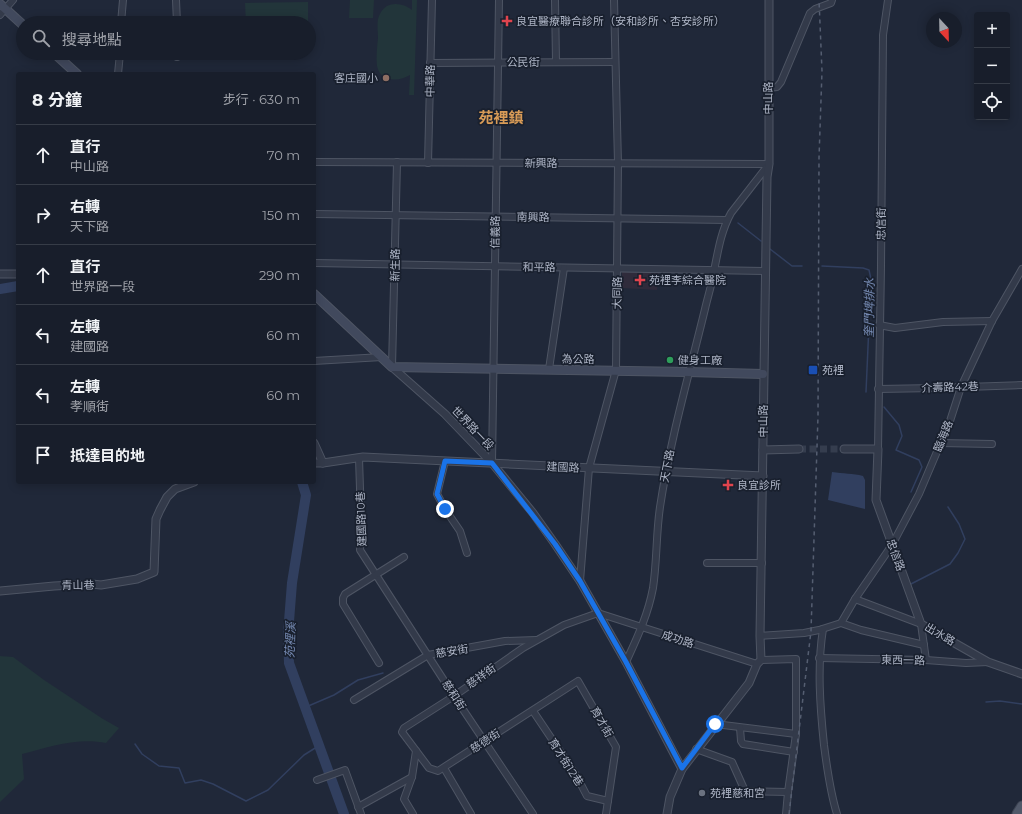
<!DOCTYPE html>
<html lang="zh-TW">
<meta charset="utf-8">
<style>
body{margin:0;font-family:Montserrat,"Noto Sans TC",sans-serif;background:#252b37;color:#f1f3f6}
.controls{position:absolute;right:12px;top:12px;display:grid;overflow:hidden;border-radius:4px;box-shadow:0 2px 10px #0003}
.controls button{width:36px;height:36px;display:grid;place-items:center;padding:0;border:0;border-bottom:1px solid #363c47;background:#181e2b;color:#f1f3f6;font:20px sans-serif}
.compass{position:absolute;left:926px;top:12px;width:36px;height:36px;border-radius:50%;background:#181e2b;box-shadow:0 2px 10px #0003;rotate:158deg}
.stop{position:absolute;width:12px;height:12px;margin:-9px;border:3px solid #1a73e8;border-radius:50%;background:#fff}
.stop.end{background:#1a73e8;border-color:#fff;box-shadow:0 1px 4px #0008}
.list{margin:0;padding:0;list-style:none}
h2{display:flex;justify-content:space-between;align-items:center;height:52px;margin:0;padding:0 16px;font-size:17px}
h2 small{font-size:13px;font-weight:400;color:#9fa2a9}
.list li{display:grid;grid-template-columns:26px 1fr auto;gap:12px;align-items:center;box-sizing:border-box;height:60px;padding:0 16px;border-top:1px solid #363c47}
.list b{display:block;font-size:15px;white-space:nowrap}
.list p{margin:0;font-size:13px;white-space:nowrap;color:#9fa2a9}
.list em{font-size:13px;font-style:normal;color:#9fa2a9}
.icon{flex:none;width:22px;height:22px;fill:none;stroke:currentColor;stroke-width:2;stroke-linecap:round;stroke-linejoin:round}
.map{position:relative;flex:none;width:1022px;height:814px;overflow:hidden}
.search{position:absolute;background:#181e2b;box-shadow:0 2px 10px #0003;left:16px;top:16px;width:300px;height:44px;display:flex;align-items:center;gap:10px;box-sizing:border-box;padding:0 14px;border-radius:22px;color:#9fa2a9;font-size:15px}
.panel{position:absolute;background:#181e2b;box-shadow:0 2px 10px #0003;left:16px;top:72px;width:300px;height:412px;border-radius:4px}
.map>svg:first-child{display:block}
</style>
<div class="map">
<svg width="1022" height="814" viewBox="0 0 1022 814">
<rect width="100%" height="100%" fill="#202839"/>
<path fill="#2f2b3b" d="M622,272h37l-2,18 -35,-2z"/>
<g fill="#22353a">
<path d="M350,0h24l-1,18h-24z"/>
<path d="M412,0h5l-3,95h-5l1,-20c-11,7 -30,7 -33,-9 -1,-9 0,-19 1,-28 0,-7 -2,-18 2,-24 6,-13 22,-12 32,-4z"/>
<path d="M308,2v21h-62l-1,-20z"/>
<path d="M0,656l13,1 31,23 59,39 16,9 -13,15c-28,-6 -57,4 -84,11l2,25 -24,23z"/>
</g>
<path fill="#313f5f" d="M832,472c11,2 21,1 31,4l2,4v29l-37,-9z"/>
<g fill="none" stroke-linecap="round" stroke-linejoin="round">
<g stroke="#313f5f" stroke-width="1.5">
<path d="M738,223l23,18"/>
<path d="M770,249l22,17h10"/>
<path d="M822,266l41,2 6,2 2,9 -5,113"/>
<path d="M884,407l15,18 3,11 -6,14 23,10 3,7 -11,25"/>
<path d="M909,585l41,-21 8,-11 7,-14 -6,-15 -11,-17"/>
<path d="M986,702l14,-1 22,3"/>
<path d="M306,707l28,-12 24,-15 25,-7"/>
<path d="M135,744l7,10 17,12 20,2 6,15 16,-3 12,4 33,17 22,-11 36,-35 16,-10"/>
</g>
<g stroke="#313f5f" stroke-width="10">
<path d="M0,289l18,-3"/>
<path d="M302,482l4,13 -14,88 -4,51 1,29 55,151"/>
</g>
<path stroke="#353d4e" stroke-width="7" stroke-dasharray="7 3.5" stroke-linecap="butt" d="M799,449h45"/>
<g stroke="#4e5564" stroke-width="8">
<g id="minor">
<path d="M176,0l1,23"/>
<path d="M555,0l1,62"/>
<path d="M0,15l13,-15"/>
<path d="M121,23l2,-23"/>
<path d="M177,53v4"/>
<path d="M430,63l185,-1"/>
<path d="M118,74l2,-21"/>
<path d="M768,88l9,-1 4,-5 29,-69 5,-4 16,-6 1,-3"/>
<path d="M314,162l455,2"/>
<path d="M428,163l4,-163"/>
<path d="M314,214l413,6"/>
<path d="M314,263l451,8"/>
<path d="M879,325l16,3 48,-6 49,-1"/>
<path d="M314,361l68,-4"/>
<path d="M392,367l5,-205"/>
<path d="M549,369l15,-101"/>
<path d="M878,389l58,-1 86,-3"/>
<path d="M940,443l52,1"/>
<path d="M878,449l3,-183 2,-231 5,-35"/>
<path d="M359,458l2,61 -1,31 94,146 79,118"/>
<path d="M445,461l-8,33 8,15 15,22 7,22"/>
<path d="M492,463l7,-463"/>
<path d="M707,563h55"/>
<path d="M580,581l9,-113 27,-98 2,-207 -4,-163"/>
<path d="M855,599l66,25 5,36"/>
<path d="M841,623l20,7 63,15"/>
<path d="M823,629c-6,38 -3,77 1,116 3,23 6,47 13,69"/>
<path d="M760,636l44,-3 15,-3 22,-7 14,-24 37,-54 27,-51 31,-73 11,-34 31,-66 30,-52"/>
<path d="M819,658l107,2 40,3 22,-1"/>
<path d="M626,662c11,-24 22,-47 27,-74 4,-26 3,-54 7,-81 10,-67 29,-132 45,-198 3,-13 7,-25 9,-38 4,-20 7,-40 17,-58l38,-49"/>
<path d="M379,663l-36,-59v-6l2,-4 59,-37"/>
<path d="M354,700l74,-45 77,-14 31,-1"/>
<path d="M533,711l43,64 11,21 21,5"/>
<path d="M715,724l81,10v-75l-35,1"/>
<path d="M740,728l1,13 2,3 51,8"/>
<path d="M696,749l36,13 13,29 43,1"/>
<path d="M444,768l27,46"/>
<path d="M317,780l28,-10 16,44"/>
<path d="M358,807l54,-30"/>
<path d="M413,814l-9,-15 8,-22 4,-26"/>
<path d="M606,814l10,-67 -38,-66 -140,90 -9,-3 -27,-36 2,-4 50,-32 69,-48 41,-23 34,-12 159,51"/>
<path d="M786,814l2,-22 8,-58"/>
</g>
</g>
<g stroke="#4e5564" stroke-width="9">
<g id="tertiary">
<path d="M0,274h18"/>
<path d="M392,367l53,47 47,49 41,50 22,31 25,37 46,81 56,107"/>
<path d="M314,443l9,20"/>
<path d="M844,449h34l-2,51 45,124 67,38 34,12"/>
<path d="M763,450l36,-1"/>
<path d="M314,463h9l40,-6 400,19"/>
<path d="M0,591l54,-5 38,-2 9,1 36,-6 17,-7 2,-53 4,-9 7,-13 8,-8 19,-7"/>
<path d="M667,814l3,-17 12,-28 67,-86 8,-19 4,-4 -1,-24c3,-153 4,-306 7,-459l2,-13v-164"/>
</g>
</g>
<g stroke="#4e5564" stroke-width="10">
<g id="secondary">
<path d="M0,4l23,21"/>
<path d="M54,53l23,21"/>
<path d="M314,294l78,73 296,5 75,2"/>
</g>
</g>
<g stroke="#3d4453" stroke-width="11">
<path id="primary" d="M1017,814l5,-8"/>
</g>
<use href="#minor" stroke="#333a4a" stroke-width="6"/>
<use href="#tertiary" stroke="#333a4a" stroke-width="7"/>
<use href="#secondary" stroke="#41495d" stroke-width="8"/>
<use href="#primary" stroke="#51596a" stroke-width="9"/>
<path stroke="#555e71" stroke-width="1.5" stroke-dasharray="4 4" stroke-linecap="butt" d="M789,814l22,-183 7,-215 1,-258 3,-87 -3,-71"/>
</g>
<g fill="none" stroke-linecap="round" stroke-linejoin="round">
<path stroke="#1a73e8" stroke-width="5" d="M445,509l-8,-15 8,-33 47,2 63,81 25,37 46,81 56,106 33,-44"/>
</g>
<g fill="#e0444e" stroke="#19202e" stroke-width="1.5">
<path d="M505 15h4v4h4v4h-4v4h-4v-4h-4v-4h4z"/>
<path d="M638 274h4v4h4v4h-4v4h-4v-4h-4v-4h4z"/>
<path d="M726 479h4v4h4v4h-4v4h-4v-4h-4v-4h4z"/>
</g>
<circle fill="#8d6e63" stroke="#19202e" stroke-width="1.5" cx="386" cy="78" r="4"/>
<circle fill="#2e9e5b" stroke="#19202e" stroke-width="1.5" cx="670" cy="360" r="4"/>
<rect fill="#1a4fb4" stroke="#19202e" stroke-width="1.5" x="808" y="365" width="10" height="10" rx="2"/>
<circle fill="#6b7280" stroke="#19202e" stroke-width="1.5" cx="702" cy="793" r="4"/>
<g text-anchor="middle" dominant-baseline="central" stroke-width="3.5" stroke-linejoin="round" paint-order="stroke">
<g font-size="11" fill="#aeb5c6" stroke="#19202e" text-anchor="start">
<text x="516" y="21">良宜醫療聯合診所（安和診所、杏安診所）</text>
<text x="378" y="78" text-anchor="end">客庄國小</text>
<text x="649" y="280">苑裡李綜合醫院</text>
<text x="678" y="360">健身工廠</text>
<text x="822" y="370">苑裡</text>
<text x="737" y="485">良宜診所</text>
<text x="710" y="793">苑裡慈和宮</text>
</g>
<g font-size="11" fill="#aeb5c6" stroke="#19202e">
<text x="523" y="62">公民街</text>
<text transform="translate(430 81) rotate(-89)">中華路</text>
<text transform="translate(768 98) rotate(-90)">中山路</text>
<text x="541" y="163">新興路</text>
<text transform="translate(533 217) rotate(1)">南興路</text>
<text transform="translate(881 224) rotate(-89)">忠信街</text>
<text transform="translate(495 232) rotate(-89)">信義路</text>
<text transform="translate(395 265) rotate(-89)">新生路</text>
<text transform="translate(539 267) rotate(1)">和平路</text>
<text transform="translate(617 293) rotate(-89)">大同路</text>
<text transform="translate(578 359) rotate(1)">為公路</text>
<text transform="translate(950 387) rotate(-2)">介壽路42巷</text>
<text transform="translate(763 421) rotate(-90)">中山路</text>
<text transform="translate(473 428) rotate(46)">世界路一段</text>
<text transform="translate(943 436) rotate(-68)">臨海路</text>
<text transform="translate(667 466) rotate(-79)">天下路</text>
<text transform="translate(563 467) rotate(3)">建國路</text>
<text transform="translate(361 519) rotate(-92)">建國路10巷</text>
<text transform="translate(896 555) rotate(70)">忠信路</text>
<text transform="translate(78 585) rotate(-1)">青山巷</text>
<text transform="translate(940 634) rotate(30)">出水路</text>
<text transform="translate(678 639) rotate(18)">成功路</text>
<text transform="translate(452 651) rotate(-9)">慈安街</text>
<text transform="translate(903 660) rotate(1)">東西一路</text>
<text transform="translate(481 676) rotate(-35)">慈祥街</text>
<text transform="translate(454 695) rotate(57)">慈和街</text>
<text transform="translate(602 722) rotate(60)">育才街</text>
<text transform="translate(485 741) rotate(-33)">慈德街</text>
<text transform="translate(566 762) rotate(57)">育才街12巷</text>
</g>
<g font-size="12" font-style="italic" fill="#7488b0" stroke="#19202e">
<text transform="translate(869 308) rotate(-89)">奎門埤排水</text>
<text transform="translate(290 640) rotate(-88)">苑裡溪</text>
</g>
<g font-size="15" font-weight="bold" fill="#d89b57" stroke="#19202e">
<text x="501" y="117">苑裡鎮</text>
</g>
</g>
</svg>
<div class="controls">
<button>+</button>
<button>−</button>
<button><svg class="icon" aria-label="locate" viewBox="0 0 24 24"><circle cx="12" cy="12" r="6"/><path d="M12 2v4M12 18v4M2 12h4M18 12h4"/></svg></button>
</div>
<svg class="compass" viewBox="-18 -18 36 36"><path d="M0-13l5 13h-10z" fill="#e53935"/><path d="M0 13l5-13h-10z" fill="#9fa2a9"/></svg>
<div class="stop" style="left:715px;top:724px"></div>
<div class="stop end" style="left:445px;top:509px"></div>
<div class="search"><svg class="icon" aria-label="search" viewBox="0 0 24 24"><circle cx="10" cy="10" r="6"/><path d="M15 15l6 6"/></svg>搜尋地點</div>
<section class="panel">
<h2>8 分鐘<small>步行 · 630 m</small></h2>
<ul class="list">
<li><svg class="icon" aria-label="ahead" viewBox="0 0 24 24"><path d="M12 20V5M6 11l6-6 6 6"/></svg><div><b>直行</b><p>中山路</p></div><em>70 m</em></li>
<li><svg class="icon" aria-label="right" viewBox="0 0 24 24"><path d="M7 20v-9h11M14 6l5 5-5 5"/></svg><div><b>右轉</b><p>天下路</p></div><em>150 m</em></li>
<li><svg class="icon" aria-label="ahead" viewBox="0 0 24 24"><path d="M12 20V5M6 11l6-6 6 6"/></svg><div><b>直行</b><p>世界路一段</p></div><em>290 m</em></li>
<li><svg class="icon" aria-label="left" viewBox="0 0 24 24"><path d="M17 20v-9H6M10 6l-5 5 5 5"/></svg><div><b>左轉</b><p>建國路</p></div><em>60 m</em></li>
<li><svg class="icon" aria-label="left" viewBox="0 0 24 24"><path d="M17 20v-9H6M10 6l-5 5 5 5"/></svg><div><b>左轉</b><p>孝順街</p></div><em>60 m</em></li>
<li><svg class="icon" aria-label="arrive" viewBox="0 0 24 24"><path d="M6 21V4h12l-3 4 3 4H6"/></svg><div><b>抵達目的地</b></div></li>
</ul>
</section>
</div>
